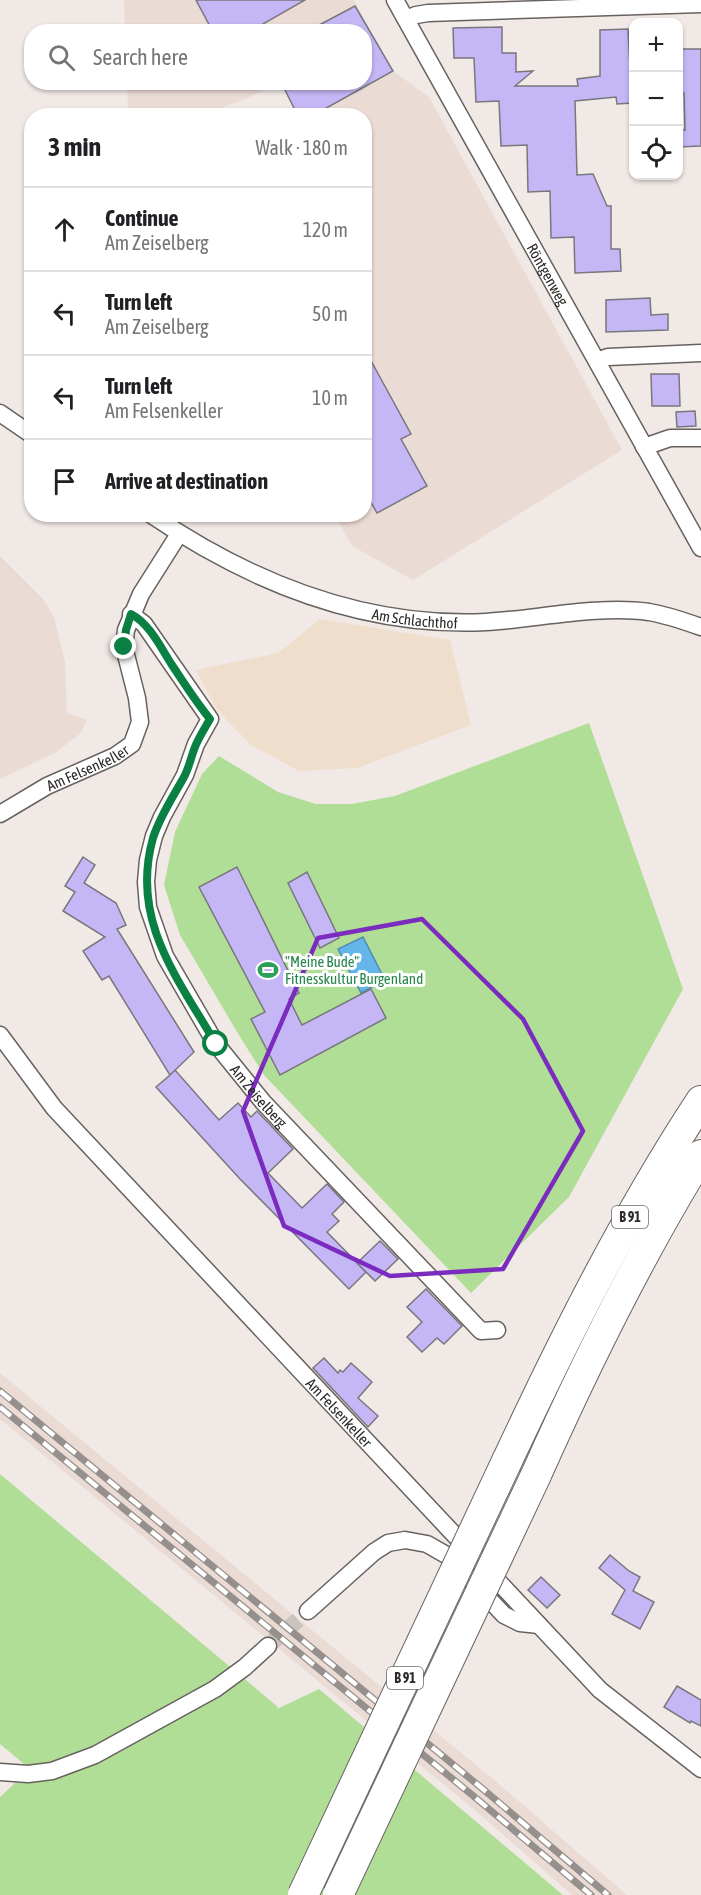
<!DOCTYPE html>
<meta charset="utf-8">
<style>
body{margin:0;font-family:"Asap Condensed",sans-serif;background:#f2f2f2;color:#202124}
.controls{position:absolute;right:18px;top:18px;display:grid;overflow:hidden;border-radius:12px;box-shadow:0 2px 4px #0004}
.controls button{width:54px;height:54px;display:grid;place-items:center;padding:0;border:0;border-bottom:2px solid #e0e0e0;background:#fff;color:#202124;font:30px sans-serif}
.stop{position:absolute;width:18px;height:18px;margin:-14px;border:4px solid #0b8043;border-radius:50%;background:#fff}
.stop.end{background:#0b8043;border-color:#fff;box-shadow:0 2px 6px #0008}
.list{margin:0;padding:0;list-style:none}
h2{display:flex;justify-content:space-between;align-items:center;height:78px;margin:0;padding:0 24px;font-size:26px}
h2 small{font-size:20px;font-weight:400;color:#757577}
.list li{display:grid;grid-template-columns:39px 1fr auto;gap:18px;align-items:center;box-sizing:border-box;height:84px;padding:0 24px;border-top:2px solid #e0e0e0}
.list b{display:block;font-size:22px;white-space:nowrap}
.list p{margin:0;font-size:20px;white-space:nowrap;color:#757577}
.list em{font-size:20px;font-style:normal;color:#757577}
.icon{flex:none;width:33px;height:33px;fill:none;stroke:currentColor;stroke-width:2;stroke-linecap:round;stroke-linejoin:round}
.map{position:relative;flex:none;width:701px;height:1895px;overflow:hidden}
.search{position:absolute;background:#fff;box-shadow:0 2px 4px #0004;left:24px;top:24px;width:348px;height:66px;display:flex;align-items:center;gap:15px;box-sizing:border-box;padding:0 21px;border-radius:24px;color:#757577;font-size:22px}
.panel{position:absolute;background:#fff;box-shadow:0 2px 4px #0004;left:24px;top:108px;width:348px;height:414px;border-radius:24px}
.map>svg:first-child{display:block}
</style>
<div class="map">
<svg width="701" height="1895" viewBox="0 0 701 1895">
<rect width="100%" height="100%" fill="#f1e9e6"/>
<path fill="#f0decd" d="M320,619l130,21 21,85 -114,43 -58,3 -48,-26 -34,-35 -21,-40 82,-17z"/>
<g fill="#ebdbd5">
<path d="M124,0h230l39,71 36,26 193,353 -209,130 -61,-34 -17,-31 29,-1v-398l-66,-1 -18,-32 84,-1v-50l-239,-1z"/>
<path d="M127,83v-1l150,1 -29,15 -27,10 4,8 -97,-1z"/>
<path d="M0,556l44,44 10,17 11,45 2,51 20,7 -6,13 -26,20 -55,26z"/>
<path d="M0,1373l499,411 128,111h-55l-95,-83 -477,-393z"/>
</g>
<g fill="#b1de96">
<path d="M589,723l94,266 -114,208 -98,96 -207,-218 -27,-43 -57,-97 -16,-50 11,-53 27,-58 17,-18 59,36 38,12h36l43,-8z"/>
<path d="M0,1474l278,233 -1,2 42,-20 244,206h-563v-98l30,-28 -30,-25z"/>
</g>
<path fill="#63b5ea" stroke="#528bb0" stroke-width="1.5" d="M363,937l22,43 -24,13 -23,-44z"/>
<g fill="#c5b7f6" stroke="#78777d" stroke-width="1.5">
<path d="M196,0h109l-56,32h-36z"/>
<path d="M355,6l38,65 -81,45h-14l-17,-34h83v-50h-58z"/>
<path d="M502,27v26h14v19l17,-1 -18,15h63l-1,-7 23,-3v-46l28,-1 4,74 -15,1 -1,-7 -41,4 2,74 16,-1 14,32h4v43h9l1,22 -46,2 -1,-36 -23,1 -1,-47 -22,1 -1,-47 -26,1 -2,-45 -23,1 -2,-44h-20l-1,-30z"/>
<path d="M678,49h23v97l-23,1v-17h7l-1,-37h-6z"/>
<path d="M650,298l1,17 17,-1v16l-62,2v-32z"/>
<path d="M364,348l47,86 -10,5 26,47 -50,27 -13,-23z"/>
<path d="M651,374h28l1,32h-28z"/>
<path d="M695,411l1,15 -19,1 -1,-15z"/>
<path d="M83,857l12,8 -11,18 32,20 10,22 -9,4 77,123 -24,23 5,-5 44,50 19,-17 13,14 6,-6 36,38 -25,24 34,35 25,-24 17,18 -12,12 7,7 -12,11 39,40 -17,17 -109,-110 -84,-92 14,-12 -61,-99 -7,4 -19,-29 22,-14 -42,-26 12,-19 -10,-6z"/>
<path d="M237,867l62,126 -10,6 13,26 69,-36 15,29 -106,57 -29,-56 14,-7 -66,-125z"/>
<path d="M307,872l32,66 -19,10 -32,-65z"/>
<path d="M380,1241l18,18 -23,22 -18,-18z"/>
<path d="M426,1289l36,37 -18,18 -7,-6 -15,14 -15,-15 15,-15 -15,-15z"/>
<path d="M324,1358l14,15 2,-3 3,2 8,-9 21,19 -14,16 20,18 -10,11 -55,-59z"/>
<path d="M610,1555l19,16 11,6 -7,14 21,11 -14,27 -28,-15 13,-24 -26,-22z"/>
<path d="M541,1577l19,18 -13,13 -19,-18z"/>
<path d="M677,1686l24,14v26l-10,-5 -1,2 -26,-16z"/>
</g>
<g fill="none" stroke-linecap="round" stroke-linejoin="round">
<path stroke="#cac3c0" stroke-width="16" stroke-dasharray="16 8" stroke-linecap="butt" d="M268,1646l40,-35"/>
<g stroke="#68625f" stroke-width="19">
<g id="street">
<path id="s1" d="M395,0l306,548"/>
<path d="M406,19l10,-4 12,-2 273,-9"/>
<path d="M597,361l11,-4 93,-4"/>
<path d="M0,413l32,22"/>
<path d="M644,447l26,-9h31"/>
<path id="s2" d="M150,514c100,68 213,114 336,108 51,-3 112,-17 163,-10 18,3 35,9 52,15"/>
<path id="s3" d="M131,614l13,10 66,95 -14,25 -11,31 -23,42 -8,19 -6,24 -2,22 2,25 17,49 51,88 47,58 218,229 16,-1"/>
<path id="s4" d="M0,814l47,-28 68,-30 17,-12 8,-22 -3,-24 -13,-51 2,-17 15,-36 38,-60"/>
<path id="s5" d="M0,1035l54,73 546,582 101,79"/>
<path d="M308,1611l66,-59 14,-9 17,-3 22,4 21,12 56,59 16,8 19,2"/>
<path d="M0,1772l28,2 24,-3 43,-16 120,-66 30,-22 23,-21"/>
</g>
</g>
<g stroke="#68625f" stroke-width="32">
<g id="highway">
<path d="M507,1461c58,-124 119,-246 194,-360"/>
<path d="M536,1475c49,-110 102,-218 165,-320"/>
</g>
</g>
<use href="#street" stroke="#fff" stroke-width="16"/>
<use href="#highway" stroke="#fff" stroke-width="30"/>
<g stroke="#958f8d" stroke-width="7">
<g id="rail">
<path d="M0,1391l484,399 124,105"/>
<path d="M0,1407l477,392 114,96"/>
</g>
</g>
<use href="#rail" stroke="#fff" stroke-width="4.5" stroke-dasharray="14" stroke-linecap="butt"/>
<g stroke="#68625f" stroke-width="32" stroke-linecap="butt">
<g id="highway-bridge">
<path d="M303,1895l204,-434"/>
<path d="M338,1895l198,-420"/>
</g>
</g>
<use href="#highway-bridge" stroke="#fff" stroke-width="30"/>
</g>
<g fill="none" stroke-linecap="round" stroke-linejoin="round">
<path stroke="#0b8043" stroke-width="8" d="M124,647l2,-17 5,-16c19,10 30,34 41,51 12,18 24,37 38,54 -5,9 -11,18 -15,28 -4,10 -6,21 -11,30 -11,20 -24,39 -31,61 -23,82 24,139 63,206"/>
</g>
<path fill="none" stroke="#7b2cbf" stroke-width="4.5" stroke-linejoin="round" d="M422,919l101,100 60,112 -80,138 -113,7 -106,-50 -41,-115 75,-173z"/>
<defs>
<g id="stadium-bare" transform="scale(1.62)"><path d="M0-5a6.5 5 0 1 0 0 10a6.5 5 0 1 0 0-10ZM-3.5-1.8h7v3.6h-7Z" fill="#2e9e5b" stroke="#fff" stroke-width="2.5" paint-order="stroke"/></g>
</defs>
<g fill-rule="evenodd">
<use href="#stadium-bare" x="268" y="970"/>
</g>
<g text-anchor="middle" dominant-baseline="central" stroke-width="6" stroke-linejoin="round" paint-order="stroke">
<g fill="#fff" stroke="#6b6968" stroke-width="1.5">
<rect x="612" y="1206" width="36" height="22" rx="4.5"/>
<rect x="387" y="1667" width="36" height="22" rx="4.5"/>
</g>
<g font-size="14" font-weight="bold" fill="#2c2928">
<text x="630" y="1217">B 91</text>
<text x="405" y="1678">B 91</text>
</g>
<g font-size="15" fill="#2c2928" stroke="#fff">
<text stroke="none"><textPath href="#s1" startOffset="314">Röntgenweg</textPath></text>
<text stroke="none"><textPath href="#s2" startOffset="288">Am Schlachthof</textPath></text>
<text stroke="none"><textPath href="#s4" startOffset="99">Am Felsenkeller</textPath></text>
<text stroke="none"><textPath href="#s3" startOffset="555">Am Zeiselberg</textPath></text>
<text stroke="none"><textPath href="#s5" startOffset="508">Am Felsenkeller</textPath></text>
</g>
<g font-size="15" fill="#27864d" stroke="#fff" text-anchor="start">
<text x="285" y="961">"Meine Bude"<tspan x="285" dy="17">Fitnesskultur Burgenland</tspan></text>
</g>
</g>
</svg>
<div class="controls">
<button>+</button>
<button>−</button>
<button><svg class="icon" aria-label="locate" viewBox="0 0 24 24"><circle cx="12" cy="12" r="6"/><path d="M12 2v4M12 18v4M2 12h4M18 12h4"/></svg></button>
</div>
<div class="stop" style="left:216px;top:1044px"></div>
<div class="stop end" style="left:124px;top:647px"></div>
<div class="search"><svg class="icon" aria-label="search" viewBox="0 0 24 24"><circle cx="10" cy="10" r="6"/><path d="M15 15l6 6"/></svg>Search here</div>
<section class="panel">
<h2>3 min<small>Walk · 180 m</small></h2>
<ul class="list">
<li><svg class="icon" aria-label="ahead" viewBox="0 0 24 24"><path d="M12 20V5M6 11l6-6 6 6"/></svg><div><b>Continue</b><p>Am Zeiselberg</p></div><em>120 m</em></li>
<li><svg class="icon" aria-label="left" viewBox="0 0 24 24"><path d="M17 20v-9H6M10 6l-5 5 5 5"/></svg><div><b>Turn left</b><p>Am Zeiselberg</p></div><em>50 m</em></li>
<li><svg class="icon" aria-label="left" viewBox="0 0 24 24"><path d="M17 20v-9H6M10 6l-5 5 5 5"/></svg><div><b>Turn left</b><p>Am Felsenkeller</p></div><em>10 m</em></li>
<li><svg class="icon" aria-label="arrive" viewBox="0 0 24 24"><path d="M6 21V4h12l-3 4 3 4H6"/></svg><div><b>Arrive at destination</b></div></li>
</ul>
</section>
</div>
